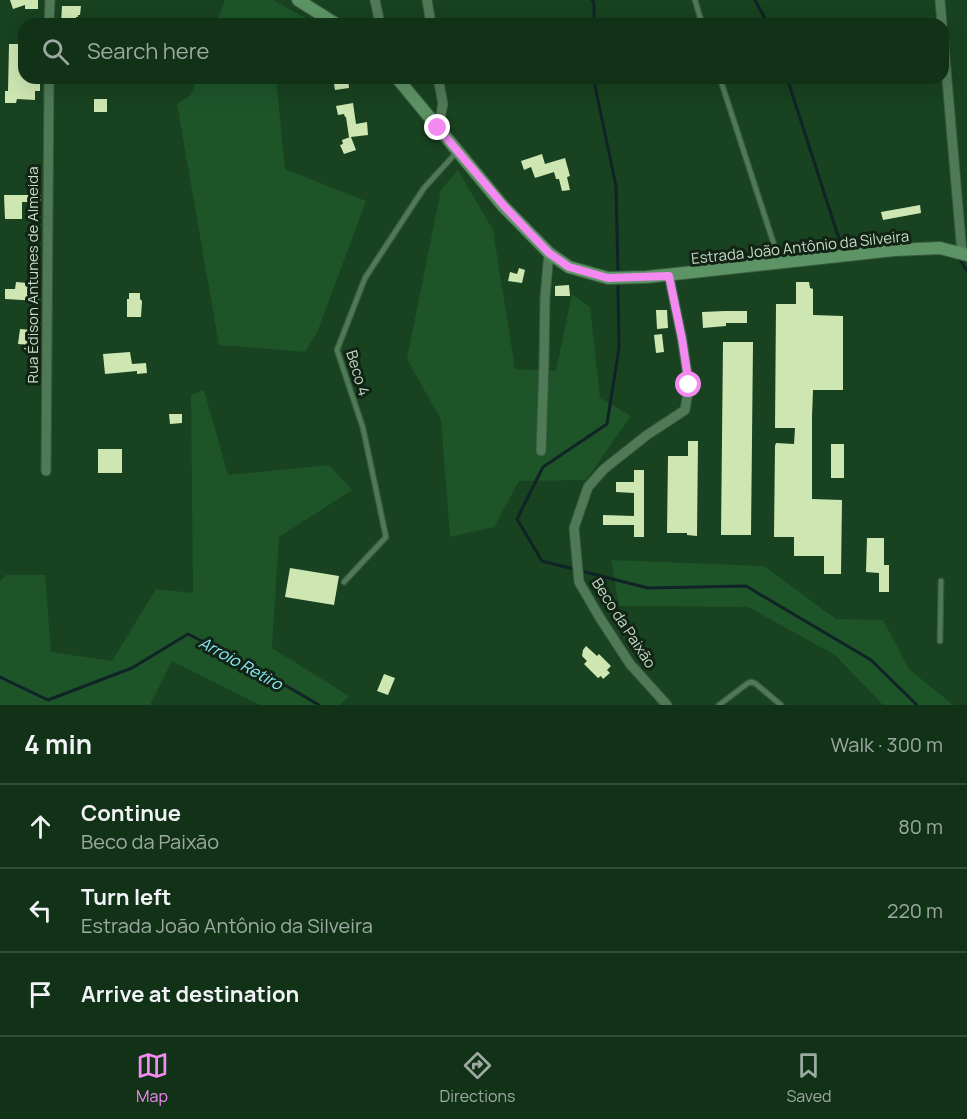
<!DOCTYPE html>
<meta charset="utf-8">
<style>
body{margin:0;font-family:Manrope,sans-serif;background:#1b3a21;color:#f1f3f6}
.stop{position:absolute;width:18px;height:18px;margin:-14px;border:4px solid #f389f1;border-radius:50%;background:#fff}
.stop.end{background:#f389f1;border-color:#fff;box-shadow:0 2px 6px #0008}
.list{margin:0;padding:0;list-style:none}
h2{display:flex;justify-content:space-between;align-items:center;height:78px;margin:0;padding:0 24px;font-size:26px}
h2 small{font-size:20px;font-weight:400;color:#9caaa2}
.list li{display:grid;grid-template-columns:39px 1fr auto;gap:18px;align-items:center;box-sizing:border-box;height:84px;padding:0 24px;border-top:2px solid #314d37}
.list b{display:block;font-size:22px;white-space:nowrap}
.list p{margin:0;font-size:20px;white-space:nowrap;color:#9caaa2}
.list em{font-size:20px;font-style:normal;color:#9caaa2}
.icon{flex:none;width:33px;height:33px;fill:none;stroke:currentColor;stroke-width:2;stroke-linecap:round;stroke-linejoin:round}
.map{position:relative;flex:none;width:967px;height:705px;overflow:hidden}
.search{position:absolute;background:#123218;box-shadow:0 6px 24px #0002;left:18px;right:18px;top:18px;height:66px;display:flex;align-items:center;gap:15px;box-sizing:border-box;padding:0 21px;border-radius:18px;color:#9caaa2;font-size:22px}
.sheet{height:330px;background:#123218}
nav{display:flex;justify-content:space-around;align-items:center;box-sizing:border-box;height:84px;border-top:2px solid #314d37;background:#123218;font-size:16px;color:#9caaa2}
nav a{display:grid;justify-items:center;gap:3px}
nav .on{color:#f389f1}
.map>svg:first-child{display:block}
</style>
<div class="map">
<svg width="967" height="705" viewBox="0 0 967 705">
<rect width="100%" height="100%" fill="#184220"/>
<g fill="#1d5529">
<path d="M225,0h48l43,24h-100z"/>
<path d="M197,78h79l9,91 81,32 -49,132 -12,19 -86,-7 -42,-241 14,-9z"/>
<path d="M458,170l35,60 22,139 41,2 16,-77 18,13 10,91 31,18 -45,64 -67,1 -25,46 -44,10 -9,-117 -34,-61 34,-169z"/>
<path d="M204,390l24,85 101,-10 23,25 -73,47 -7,111 77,48 -9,9h-80l-88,-44 -22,44h-150v-124l6,-6h39l6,77 61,9 44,-72 37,4 -2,-198z"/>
<path d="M611,560l153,6 72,53 47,1 26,49 44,36h-70l-48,-50 -87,-48 -129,-1z"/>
</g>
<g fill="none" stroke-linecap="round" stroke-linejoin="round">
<g stroke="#102427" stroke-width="3">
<path d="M592,0l2,3v21"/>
<path d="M755,0l13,24"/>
<path d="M595,78v8l21,100 2,85"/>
<path d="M787,78l55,170 23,-1"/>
<path d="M959,258l8,13"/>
<path d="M618,287l1,61 -12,76 -64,43 -26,52 25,42 106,27 98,-2 125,74 46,45"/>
<path d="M0,677l48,23 84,-32 56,-34 78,40 53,31"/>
</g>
</g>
<g fill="#cee7b2">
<path d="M10,0h28v9h-13v-4l-12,4z"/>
<path d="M62,6h19l-1,9h-2v2h-2v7h-15z"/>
<path d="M9,44h15v34h14v6h2v7h-5v9l-18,-1 -1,4h-11v-12h3z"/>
<path d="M333,78h15l1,10 -14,2z"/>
<rect x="94" y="99" width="13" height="13"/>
<path d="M353,103l3,21 11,-2 1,13 -17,2 5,13 -12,4 -4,-9 3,-1 -1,-4 8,-3h-1l-3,-20h-1l-1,-3 -6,1 -2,-9z"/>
<path d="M542,154l3,10 20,-6 5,18 -3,1 3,13 -8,1 -3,-12h-3l-2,-7 -19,6 -4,-11 -7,3 -3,-9z"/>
<path d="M4,195h37v7h-19v17h-17z"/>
<path d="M920,205l1,8 -38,7 -2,-8z"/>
<path d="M519,268l6,2 -3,13 -14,-2 2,-9 7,2z"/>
<path d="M16,282l24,2 -1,17 -34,-2v-10h10z"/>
<path d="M796,282h13l1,6 3,1v26l30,1v74h-30l-1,27v82l30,1 -1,74h-17v-18h-30v-19h-20l1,-91 1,-3 18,1 1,-16h-20l1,-124h20z"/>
<path d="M569,285l1,11h-15v-10z"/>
<path d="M129,293h11v6l2,2 -1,16h-14v-18h2z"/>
<path d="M656,310h11l1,18 -11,1z"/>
<path d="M725,311h22v12h-21v3l-23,2 -1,-16z"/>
<path d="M20,329l12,1 -1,15 -13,-1z"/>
<path d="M662,334l2,18 -8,1 -2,-18z"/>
<path d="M723,342h30l-2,193h-30z"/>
<path d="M130,352l2,12 14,-1 1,10 -10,1v-3l-32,3 -2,-20z"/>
<path d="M169,414h13v9l-12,1z"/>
<path d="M688,441h10l-1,95 -10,-1v-2h-20l1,-77h20z"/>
<rect x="831" y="444" width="13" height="34"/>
<rect x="98" y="449" width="24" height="24"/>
<path d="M634,470h10v67h-10v-12h-31v-10l31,1v-23l-18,-1v-10h18z"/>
<path d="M867,538h17v27h5v27h-10v-19l-13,-1z"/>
<path d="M290,568l49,8 -5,29 -49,-8z"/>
<path d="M586,646l11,10 2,-2 12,12 -4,4 3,3 -7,6 -2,-3 -3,2 -14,-14 3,-3 -5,-5 1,-6z"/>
<path d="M384,674l11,4 -7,17 -11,-4z"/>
</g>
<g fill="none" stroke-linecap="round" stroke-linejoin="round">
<g stroke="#375a3e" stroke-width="7">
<g id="service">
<path d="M695,0l7,24"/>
<path d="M720,78l59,182"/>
<path d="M344,582l42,-45 -23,-109 -26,-78 28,-72 59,-90 32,-35"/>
<path d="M940,641l1,-60"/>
<path d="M719,705l29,-22 4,-1 4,2 25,21"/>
</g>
</g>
<g stroke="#375a3e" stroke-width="11">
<g id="minor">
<path d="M375,0l4,19 -1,5"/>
<path d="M427,0l4,24"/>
<path d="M940,0l2,24"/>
<path d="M49,24l1,-24"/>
<path d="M943,34l19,219"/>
<path d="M438,128l5,-24 -5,-26"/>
<path d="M541,451l3,-89 1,-65 4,-44"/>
<path d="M46,471l3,-393"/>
<path d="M667,705l-37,-41 -30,-46 -21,-36 -5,-54 14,-41 16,-18 43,-34 38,-25 4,-25 -7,-46 -13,-63"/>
</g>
</g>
<g stroke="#375a3e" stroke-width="14">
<g id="secondary">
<path d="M298,0l38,24"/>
<path d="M397,78l106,128 46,47 20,14 39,11 39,-1 247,-27 46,-2 27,7"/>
</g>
</g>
<use href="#service" stroke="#507a56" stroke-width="4.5"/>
<use href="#minor" stroke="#507a56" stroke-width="9"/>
<use href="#secondary" stroke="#5d9465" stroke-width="12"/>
</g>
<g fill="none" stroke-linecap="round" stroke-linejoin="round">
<path stroke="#f389f1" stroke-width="8" d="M438,128l66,78 45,47 20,14 39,11 61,-2 13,63 7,46"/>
</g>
<g text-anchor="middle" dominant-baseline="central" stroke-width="6" stroke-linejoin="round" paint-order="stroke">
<g font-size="15" fill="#c6dcc8" stroke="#122415">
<text transform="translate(800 247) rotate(-6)">Estrada João Antônio da Silveira</text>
<text transform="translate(32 275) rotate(-90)">Rua Édison Antunes de Almeida</text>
<text transform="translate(358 373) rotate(73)">Beco 4</text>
<text transform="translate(624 623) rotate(57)">Beco da Paixão</text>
</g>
<g font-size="16" font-style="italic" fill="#89edfc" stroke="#122415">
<text transform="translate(241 663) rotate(29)">Arroio Retiro</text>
</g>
</g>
</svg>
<div class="stop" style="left:689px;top:385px"></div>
<div class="stop end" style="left:438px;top:128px"></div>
<div class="search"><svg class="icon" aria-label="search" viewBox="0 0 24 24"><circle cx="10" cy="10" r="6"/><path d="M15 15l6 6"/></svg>Search here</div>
</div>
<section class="sheet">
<h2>4 min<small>Walk · 300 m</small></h2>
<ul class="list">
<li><svg class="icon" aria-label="ahead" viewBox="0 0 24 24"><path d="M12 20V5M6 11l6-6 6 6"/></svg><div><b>Continue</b><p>Beco da Paixão</p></div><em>80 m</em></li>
<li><svg class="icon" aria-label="left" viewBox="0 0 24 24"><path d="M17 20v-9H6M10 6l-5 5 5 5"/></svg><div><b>Turn left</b><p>Estrada João Antônio da Silveira</p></div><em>220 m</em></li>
<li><svg class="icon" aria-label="arrive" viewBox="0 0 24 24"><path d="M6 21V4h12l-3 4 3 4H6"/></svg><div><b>Arrive at destination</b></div></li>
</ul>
</section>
<nav>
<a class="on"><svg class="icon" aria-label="map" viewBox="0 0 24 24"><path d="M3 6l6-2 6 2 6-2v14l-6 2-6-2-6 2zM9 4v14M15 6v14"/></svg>Map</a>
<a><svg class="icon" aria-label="directions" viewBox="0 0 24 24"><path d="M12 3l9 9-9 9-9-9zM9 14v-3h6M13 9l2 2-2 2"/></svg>Directions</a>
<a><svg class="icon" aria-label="saved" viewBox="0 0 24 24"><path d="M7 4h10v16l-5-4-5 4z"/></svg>Saved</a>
</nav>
